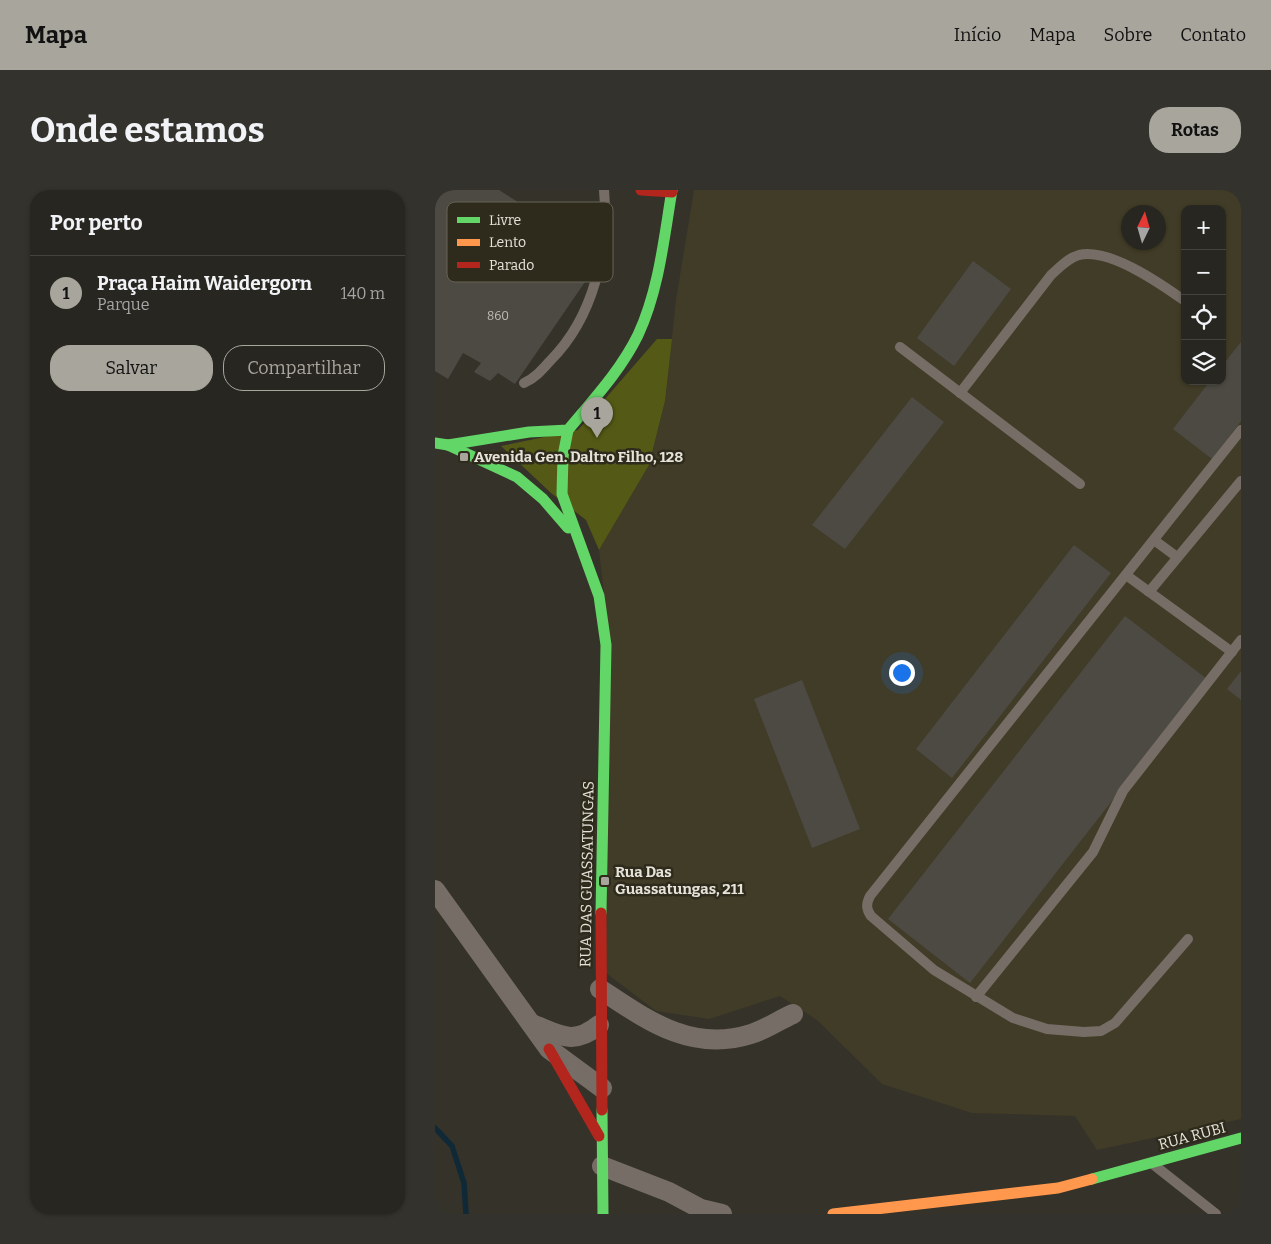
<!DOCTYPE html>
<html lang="pt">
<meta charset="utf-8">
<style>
body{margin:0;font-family:Bitter,serif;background:#34322d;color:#f1f3f6}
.controls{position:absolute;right:15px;top:15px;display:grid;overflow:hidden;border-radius:10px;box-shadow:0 1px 4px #0004}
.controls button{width:45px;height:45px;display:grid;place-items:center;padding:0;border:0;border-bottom:1px solid #44433e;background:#282620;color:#f1f3f6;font:25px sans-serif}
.compass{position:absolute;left:686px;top:15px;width:45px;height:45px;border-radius:50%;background:#282620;box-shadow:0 1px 4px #0004;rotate:5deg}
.you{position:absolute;left:466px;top:482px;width:18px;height:18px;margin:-12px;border:4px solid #fff;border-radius:50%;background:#1a73e8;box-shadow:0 0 0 8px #1a73e833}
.badge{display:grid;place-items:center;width:32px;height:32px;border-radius:50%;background:#a8a59c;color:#111;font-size:16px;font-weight:700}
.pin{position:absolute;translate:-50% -41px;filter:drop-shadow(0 1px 2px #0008)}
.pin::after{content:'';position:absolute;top:26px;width:18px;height:15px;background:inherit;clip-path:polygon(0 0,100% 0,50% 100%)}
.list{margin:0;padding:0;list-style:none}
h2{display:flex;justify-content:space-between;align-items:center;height:65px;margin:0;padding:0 20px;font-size:21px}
h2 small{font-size:16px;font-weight:400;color:#a5a5a5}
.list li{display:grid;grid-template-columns:32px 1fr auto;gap:15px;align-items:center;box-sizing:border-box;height:75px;padding:0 20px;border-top:1px solid #44433e}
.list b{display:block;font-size:19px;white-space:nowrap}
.list p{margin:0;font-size:16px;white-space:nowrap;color:#a5a5a5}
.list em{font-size:16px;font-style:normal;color:#a5a5a5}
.actions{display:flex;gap:10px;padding:15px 20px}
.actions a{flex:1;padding:11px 0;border:1px solid #a8a59c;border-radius:20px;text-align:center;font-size:18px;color:#a8a59c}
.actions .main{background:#a8a59c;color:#111}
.icon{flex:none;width:28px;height:28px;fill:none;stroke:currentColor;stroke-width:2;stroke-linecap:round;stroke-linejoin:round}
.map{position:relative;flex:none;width:806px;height:1024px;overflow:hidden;border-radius:20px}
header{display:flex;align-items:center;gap:30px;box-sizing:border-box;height:70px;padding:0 25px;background:#a8a59c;color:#111}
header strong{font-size:24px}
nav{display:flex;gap:28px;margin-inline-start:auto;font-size:18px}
.intro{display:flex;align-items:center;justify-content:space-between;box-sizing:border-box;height:120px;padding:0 30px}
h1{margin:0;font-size:35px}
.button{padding:12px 22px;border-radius:20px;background:#a8a59c;color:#111;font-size:18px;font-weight:700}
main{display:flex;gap:30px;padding:0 30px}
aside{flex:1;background:#282620;border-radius:20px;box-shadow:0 1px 4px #0004}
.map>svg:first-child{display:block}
</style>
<header>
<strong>Mapa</strong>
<nav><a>Início</a><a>Mapa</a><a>Sobre</a><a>Contato</a></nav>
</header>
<div class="intro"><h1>Onde estamos</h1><a class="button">Rotas</a></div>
<main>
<aside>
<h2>Por perto<small></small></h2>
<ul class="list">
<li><span class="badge">1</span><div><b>Praça Haim Waidergorn</b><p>Parque</p></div><em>140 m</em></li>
</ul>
<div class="actions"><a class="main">Salvar</a><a>Compartilhar</a></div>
</aside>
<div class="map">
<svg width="806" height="1024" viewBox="0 0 806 1024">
<rect width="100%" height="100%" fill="#35322a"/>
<path fill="#413c27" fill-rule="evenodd" d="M259,0h547v929l-144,31 -22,-34 -103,-3 -90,-29 -65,-64 -37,-24 -71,23 -53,-8 -50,-38 2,-345 -9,-78 50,-85 16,-64 11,-101zM750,19h37v172h-37zM694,22h30v30h-30z"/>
<path fill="#545a15" d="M222,149h15l-7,62 -16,64 -50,85 -13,-30 -35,-27 -50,-47 77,-16z"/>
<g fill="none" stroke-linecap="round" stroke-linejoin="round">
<path stroke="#102936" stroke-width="5.5" d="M0,938l17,18 12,37 2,31"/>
</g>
<g fill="#4d4a44">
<path d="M0,0h64l89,57 -17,22 16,10 -72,105 -17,-11 -8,8 -16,-9 7,-9 -18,-10 -15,26 -13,-8z"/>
<path d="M538,71l38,28 -57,77 -37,-28z"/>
<path d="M806,152v79l-29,38 -39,-30 37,-48h12v-15z"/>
<path d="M477,207l32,25 -99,127 -33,-24z"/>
<path d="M639,355l37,28 -159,205 -36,-29z"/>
<path d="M690,426l82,63 -237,304 -82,-64z"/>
<path d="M806,481v29l-14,-11z"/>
<path d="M367,490l58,149 -48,19 -58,-149z"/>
</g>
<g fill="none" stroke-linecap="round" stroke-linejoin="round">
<g stroke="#766d66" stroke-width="10">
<path d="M465,157l180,137"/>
<path d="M89,193c11,-5 18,-13 26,-22 44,-44 59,-111 54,-171"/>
<path d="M525,203l91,-118c9,-8 17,-17 28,-20 31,-7 82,29 106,46"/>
<path d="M719,350l23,17"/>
<path d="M691,385l106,77"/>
<path d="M714,402l92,-111"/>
<path d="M753,749l-73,84 -14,8 -17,1 -37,-3 -34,-11 -79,-48 -63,-54c-5,-7 -5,-12 -1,-20l371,-466"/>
<path d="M541,807l117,-145 30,-61 118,-151"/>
<path d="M719,975l62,49"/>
</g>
<g stroke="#766d66" stroke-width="20">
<path d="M0,700l114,159 53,39"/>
<path d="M165,799c47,31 91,64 151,45 14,-4 28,-14 42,-20"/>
<path d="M97,834c28,11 41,22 67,1"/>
<path d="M167,976l67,26 32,17 21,5"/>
</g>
<g stroke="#63d668" stroke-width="11">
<path d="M133,240l-5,26 -1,38 37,102 7,49 -5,268"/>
<path d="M0,253l13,2 81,-13 39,-2c25,-30 53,-60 70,-95 21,-45 26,-97 34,-145"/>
<path d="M13,255l69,32 26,22 25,29"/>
<path d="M167,920l1,104"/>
<path d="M657,989l149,-41"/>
</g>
<path stroke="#ff974d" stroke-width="11" d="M398,1024l225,-26 34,-9"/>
<g stroke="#b3261e" stroke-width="11">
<path d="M206,0l31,2"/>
<path d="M166,723l1,197"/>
<path d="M114,859l50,87"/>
</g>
</g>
<g fill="#a8a59c" stroke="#2f2b1c" stroke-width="2">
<rect x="24" y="262" width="10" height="10" rx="2.5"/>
<rect x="165" y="686" width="10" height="10" rx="2.5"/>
</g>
<g text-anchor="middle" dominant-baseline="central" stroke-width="5" stroke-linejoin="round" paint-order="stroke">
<g font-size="12" fill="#c0bdb4">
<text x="63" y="126">860</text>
</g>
<g font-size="15" font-weight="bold" fill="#e6e3da" stroke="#2f2b1c" text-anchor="start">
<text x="39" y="267">Avenida Gen. Daltro Filho, 128</text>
<text x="180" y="682">Rua Das<tspan x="180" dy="17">Guassatungas, 211</tspan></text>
</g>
<g font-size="15" fill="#e6e3da" stroke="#2f2b1c">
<text transform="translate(152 684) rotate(-89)">RUA DAS GUASSATUNGAS</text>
<text transform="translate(757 946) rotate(-15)">RUA RUBI</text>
</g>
</g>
<rect x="12" y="12" width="166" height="80" rx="8" fill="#2f2b1c" stroke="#666255" stroke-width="1"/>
<rect x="22" y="27" width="23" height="6" fill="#63d668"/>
<rect x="22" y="49" width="23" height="7" fill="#ff974d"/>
<rect x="22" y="72" width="23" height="6" fill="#b3261e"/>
<g font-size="14" fill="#e6e3da">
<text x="54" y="35">Livre</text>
<text x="54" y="57">Lento</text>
<text x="54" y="80">Parado</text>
</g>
</svg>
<div class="controls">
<button>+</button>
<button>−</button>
<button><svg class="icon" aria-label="locate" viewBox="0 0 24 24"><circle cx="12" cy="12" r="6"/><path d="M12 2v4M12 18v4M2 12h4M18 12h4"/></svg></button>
<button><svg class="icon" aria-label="layers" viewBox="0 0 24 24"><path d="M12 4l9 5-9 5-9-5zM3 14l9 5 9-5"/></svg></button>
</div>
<svg class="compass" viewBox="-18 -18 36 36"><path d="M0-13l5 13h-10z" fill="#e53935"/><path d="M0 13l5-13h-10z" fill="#a5a5a5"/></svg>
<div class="you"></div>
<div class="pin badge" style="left:162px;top:248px">1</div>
</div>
</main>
